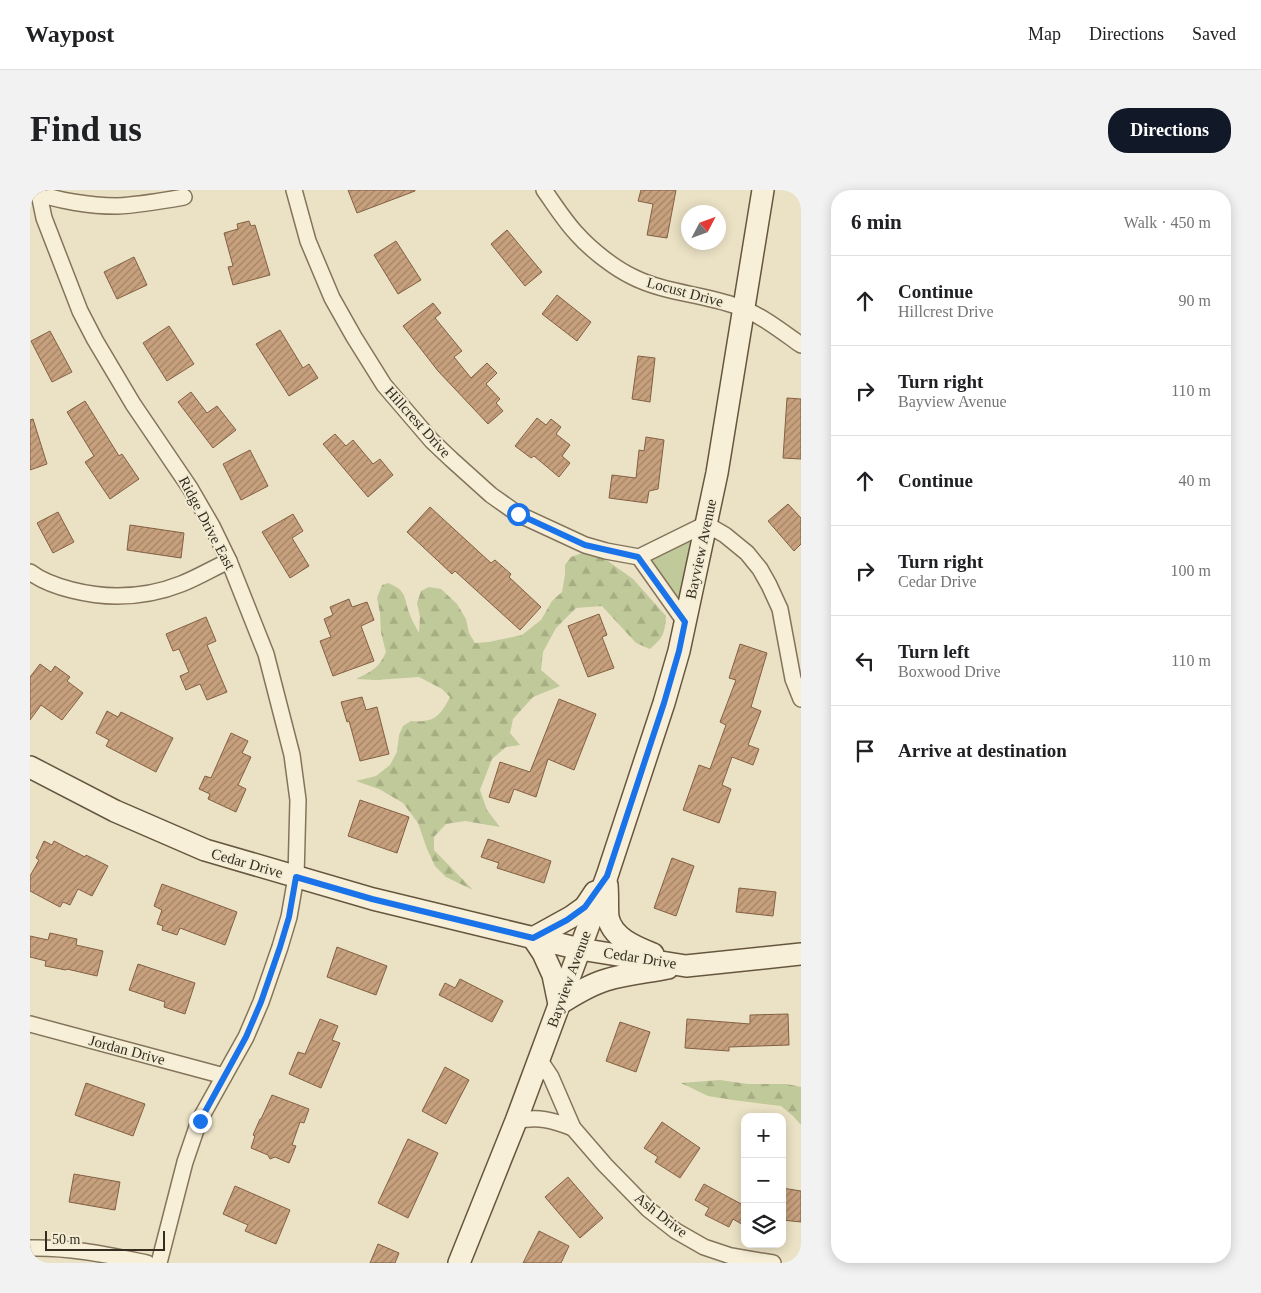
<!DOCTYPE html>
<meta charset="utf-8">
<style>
body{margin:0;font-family:"Times New Roman",serif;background:#f2f2f2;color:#202124}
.controls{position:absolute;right:15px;bottom:15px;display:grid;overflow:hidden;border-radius:10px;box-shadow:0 2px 12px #0003}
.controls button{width:45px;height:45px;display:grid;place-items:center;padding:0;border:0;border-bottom:1px solid #e0e0e0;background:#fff;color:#202124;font:25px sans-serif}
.compass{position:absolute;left:651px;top:15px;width:45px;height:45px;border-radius:50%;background:#fff;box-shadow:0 2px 12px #0003;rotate:49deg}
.scale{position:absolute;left:15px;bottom:12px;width:120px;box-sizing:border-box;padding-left:5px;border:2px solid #362c1f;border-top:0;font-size:14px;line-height:18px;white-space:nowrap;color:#362c1f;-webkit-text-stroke:4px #f3ecd4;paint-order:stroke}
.stop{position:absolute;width:15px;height:15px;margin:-11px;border:4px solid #1a73e8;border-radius:50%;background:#fff}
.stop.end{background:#1a73e8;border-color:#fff;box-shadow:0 1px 5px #0008}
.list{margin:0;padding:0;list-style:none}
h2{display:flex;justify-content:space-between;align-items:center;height:65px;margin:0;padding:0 20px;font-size:21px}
h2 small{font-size:16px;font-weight:400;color:#757577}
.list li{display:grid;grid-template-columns:32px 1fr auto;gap:15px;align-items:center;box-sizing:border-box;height:90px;padding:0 20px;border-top:1px solid #e0e0e0}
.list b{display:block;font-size:19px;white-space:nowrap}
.list p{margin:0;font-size:16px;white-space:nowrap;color:#757577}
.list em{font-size:16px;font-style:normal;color:#757577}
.icon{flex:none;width:28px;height:28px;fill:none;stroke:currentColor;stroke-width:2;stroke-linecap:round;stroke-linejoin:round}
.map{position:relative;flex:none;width:771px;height:1073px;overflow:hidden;border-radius:20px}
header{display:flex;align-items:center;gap:30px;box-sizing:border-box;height:70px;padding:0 25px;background:#fff;border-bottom:1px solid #e0e0e0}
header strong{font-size:24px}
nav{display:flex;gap:28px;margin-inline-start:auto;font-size:18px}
.intro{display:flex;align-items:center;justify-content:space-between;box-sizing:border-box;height:120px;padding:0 30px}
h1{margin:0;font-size:35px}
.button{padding:12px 22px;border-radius:20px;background:#111827;color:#fff;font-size:18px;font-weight:700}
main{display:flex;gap:30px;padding:0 30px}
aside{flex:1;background:#fff;border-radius:20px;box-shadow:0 2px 12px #0003}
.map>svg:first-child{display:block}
</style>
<header>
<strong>Waypost</strong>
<nav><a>Map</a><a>Directions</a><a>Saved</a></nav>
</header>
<div class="intro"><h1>Find us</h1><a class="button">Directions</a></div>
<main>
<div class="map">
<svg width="771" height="1073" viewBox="0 0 771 1073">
<defs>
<pattern id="forest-firs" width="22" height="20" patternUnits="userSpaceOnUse" patternTransform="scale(1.25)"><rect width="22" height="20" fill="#c0c999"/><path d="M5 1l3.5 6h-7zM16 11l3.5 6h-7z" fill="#a6ad83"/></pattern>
<pattern id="building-hatch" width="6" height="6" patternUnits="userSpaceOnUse" patternTransform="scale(1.25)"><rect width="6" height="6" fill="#c7a07d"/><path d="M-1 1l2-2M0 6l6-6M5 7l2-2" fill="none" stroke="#a28366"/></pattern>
</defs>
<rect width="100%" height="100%" fill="#ebe2c5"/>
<path fill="#c0c999" d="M672,340l-19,86 -41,-59z"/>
<g fill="url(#forest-firs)">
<path d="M555,362l13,2 35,25 33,37c-1,17 -3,22 -16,33l-14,-6 -34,-37 -26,2 -20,20 -13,24 -2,18 19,16 -27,11 -20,22 -3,14 10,12 -14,2 -14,12 -12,31 7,20 13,17 -35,-6 -19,3 -12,13v13l39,40 -27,-13 -11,-11 -8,-17 -9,-26 -15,-20 -24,-14 -23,-8 20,-5 14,-11 7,-13 2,-17 4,-9 8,-5c22,2 29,-4 39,-24l-8,-8 -23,-12 -43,3 -20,-1c16,-8 23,-11 30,-27l-5,-19 -1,-20 -3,-15 5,-13 6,-2c20,8 15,14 22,32 2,6 6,12 9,18l1,-16 -3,-14 4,-12 8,-4 12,2 16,15 9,15 3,14 6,10 14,-1 33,-7 19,-15 11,-19 10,-9 3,-17v-10l6,-8z"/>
<path d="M690,890l28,4h39l14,3v38l-8,-9 -12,-10 -48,-6 -25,-4 -27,-13z"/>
</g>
<g fill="url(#building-hatch)" stroke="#836043">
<path d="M318,0h67v1l-58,22z"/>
<path d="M611,0h35l-9,48 -20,-3 6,-31 -15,-3z"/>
<path d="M219,31l2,5 4,-1 15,50 -37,10 -5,-18 5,-1 -9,-33 14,-4 -1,-5z"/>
<path d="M477,40l35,42 -17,14 -34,-42z"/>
<path d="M366,51l25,39 -23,14 -24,-39z"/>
<path d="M104,67l13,28 -30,14 -13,-27z"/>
<path d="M527,105l34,27 -14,19 -35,-27z"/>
<path d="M403,113l8,10 -6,5 27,33 -8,6 17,21 16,-15 10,10 -11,11 14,15 -4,4 7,8 -15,13 -50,-53 -35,-45z"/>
<path d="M139,136l25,38 -27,17 -24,-38z"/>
<path d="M250,140l23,38 6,-4 9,14 -29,18 -33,-52z"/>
<path d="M20,141l22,41 -20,10 -21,-41z"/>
<path d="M608,166l17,2 -5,44 -18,-3z"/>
<path d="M161,202l16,21 10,-7 19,24 -23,18 -35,-46z"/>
<path d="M757,208l14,1v60l-18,-1z"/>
<path d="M55,211l34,55 3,-2 17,25 -29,20 -25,-37 9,-6 -27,-44z"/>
<path d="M507,228l9,7 5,-6 10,8 -5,7 14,11 -8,11 8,7 -11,14 -25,-21 -3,2 -16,-12z"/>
<path d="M3,229l14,45 -17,6v-50z"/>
<path d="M305,244l11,12 7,-6 20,24 7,-5 13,16 -25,22 -45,-53z"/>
<path d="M616,247l18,3 -6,49 -9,2 -2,12 -38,-5 3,-23 24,3 3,-28 5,1z"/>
<path d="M220,260l18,36 -27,14 -18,-36z"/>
<path d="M758,314l13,14v26l-7,7 -26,-30z"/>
<path d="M400,317l61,56 4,-3 16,14 -2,3 32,30 -21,23 -65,-59 -3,3 -45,-42z"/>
<path d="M28,322l16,30 -21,11 -16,-30z"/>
<path d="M263,324l10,17 -11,7 17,28 -19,12 -28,-46z"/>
<path d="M100,335l54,8 -3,25 -54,-8z"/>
<path d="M319,409l3,8 15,-5 7,18 -13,6 13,35 -41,15 -13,-35 11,-4 -7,-18 9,-4 -3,-8z"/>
<path d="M569,424l8,21 -5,2 12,31 -26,9 -20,-51z"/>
<path d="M176,427l10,24 -9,4 20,47 -20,8 -7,-16 -14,6 -6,-14 9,-4 -10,-23 -6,2 -7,-17z"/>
<path d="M710,454l27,9 -16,54 10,4 -13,34 11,4 -6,16 -21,-8 -10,28 9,4 -12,34 -36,-13 16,-45 11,4 16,-44 -6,-3 16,-42 -7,-2z"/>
<path d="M10,474l11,8 4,-6 15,11 -3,4 16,12 -21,27 -21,-15 -11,15v-43z"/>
<path d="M332,507l4,13 11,-3 12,47 -29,7 -11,-40 -2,1 -6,-20z"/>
<path d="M529,509l37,15 -22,56 -26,-11 -12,38 -22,-8 -5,14 -20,-6 11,-35 30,10z"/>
<path d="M77,521l11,6 3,-5 52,26 -17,34 -50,-26 3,-6 -13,-7z"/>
<path d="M201,543l17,8 -6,12 9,4 -13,28 8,4 -10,23 -28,-13 2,-5 -11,-5 6,-13 6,2z"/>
<path d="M330,610l49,17 -12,36 -49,-17z"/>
<path d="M458,649l63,22 -7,22 -47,-15 2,-5 -18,-6z"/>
<path d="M14,651l8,4 2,-4 31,16 1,-2 22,11 -16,30 -14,-7 -8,16 -7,-3 -3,5 -30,-16v-15l9,-16 -3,-2z"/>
<path d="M642,668l22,8 -18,50 -22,-8z"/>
<path d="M132,694l75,28 -12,33 -45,-17 -3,7 -15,-5 1,-4 -6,-2 5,-14 -8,-4z"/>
<path d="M709,698l37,4 -3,24 -37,-4z"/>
<path d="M20,743l27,6 -1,6 27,6 -6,25 -30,-7 -1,1 -21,-4 1,-5 -16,-4v-21l18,4z"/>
<path d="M307,757l50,19 -11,29 -49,-18z"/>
<path d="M108,774l57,19 -10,31 -21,-7 1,-5 -36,-12z"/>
<path d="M430,789l43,22 -11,21 -53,-27 6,-12 10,5z"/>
<path d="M758,824l1,31 -60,2v4l-44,-3 2,-29 63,5v-9z"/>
<path d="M290,829l18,7 -6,14 8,3 -19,45 -32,-14 9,-22 7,2z"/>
<path d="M590,832l30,10 -14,40 -30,-11z"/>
<path d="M415,877l24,13 -23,44 -24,-13z"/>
<path d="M56,893l59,21 -12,32 -58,-21z"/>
<path d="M242,905l37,14 -5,14 -4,-1 -8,23 4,1 -7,17 -14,-6 -5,2 -2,-4 -17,-7 4,-12 -2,-1 7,-16h1z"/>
<path d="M632,932l38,26 -20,30 -25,-16 3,-5 -14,-9z"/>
<path d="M378,949l30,14 -30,65 -30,-15z"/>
<path d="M44,984l46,8 -5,28 -46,-8z"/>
<path d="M538,987l35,41 -23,20 -35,-41z"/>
<path d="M674,994l41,22v20l-12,-7 -4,8 -24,-12 4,-7 -14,-8z"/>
<path d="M205,996l55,24 -14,34 -31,-13 3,-6 -25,-11z"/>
<path d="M752,998l19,3v31l-19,-2z"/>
<path d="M509,1041l30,15 -8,17h-38z"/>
<path d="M348,1054l21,9 -4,10h-25z"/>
</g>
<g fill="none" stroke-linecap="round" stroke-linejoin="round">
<g stroke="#85745c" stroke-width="18">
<g id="street">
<path d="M264,0l14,51 24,57 22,39 30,48 48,56 19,18 40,36 27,19 67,31 21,6 33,6 67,-33 19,11 22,18 13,16 9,16 11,24 13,70 8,20"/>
<path d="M514,0c10,14 20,30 32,43 14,16 38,35 57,44 32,16 69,17 103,29 24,8 44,24 65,39"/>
<path d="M3,1c23,10 59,15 84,15 23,-1 45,-5 67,-9"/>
<path d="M9,4l5,24 36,93 15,29 38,64 57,84 22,38 17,35 37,93 26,101 6,45 -2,77 -7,40 -9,30 -19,55 -15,35 -47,84 -14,41 -26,101"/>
<path d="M609,367l46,65"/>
<path d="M0,382c21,16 61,24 87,24 21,0 44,-4 64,-12 16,-6 32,-16 48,-23"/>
<path d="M0,834l194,52"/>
<path d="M509,869l12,18 22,51 32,37 43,44 28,22 28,16 27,9 42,7"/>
<path d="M486,931c22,-5 36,-1 57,7"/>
<path d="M0,1058c41,-1 77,7 117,15"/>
</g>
</g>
<g stroke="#67563f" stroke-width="24">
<g id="secondary">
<path d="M0,577l85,44 90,39 168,49 128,31 79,19 106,17 115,-12"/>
<path d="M577,695c1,11 0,22 1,32 4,21 28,30 45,37"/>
<path d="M565,702l-10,15 -14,10 -38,21 10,15 10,22 6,29c15,-9 30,-19 47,-24 20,-6 42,-8 62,-12"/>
<path d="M429,1073l57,-142 91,-245 57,-173 15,-52 38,-178 46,-283"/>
</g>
</g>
<use href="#street" stroke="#f7efd7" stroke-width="15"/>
<use href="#secondary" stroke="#f7efd7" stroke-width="21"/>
</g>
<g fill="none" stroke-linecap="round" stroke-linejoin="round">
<path stroke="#1a73e8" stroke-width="6" d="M170,931l46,-84 15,-35 19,-55 9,-30 7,-40 76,22 161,39 34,-18 18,-13 22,-31 57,-173 15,-52 6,-29 -47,-65 -53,-12 -67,-31"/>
</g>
<g text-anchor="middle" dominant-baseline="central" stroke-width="4" stroke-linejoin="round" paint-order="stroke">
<g font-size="15" fill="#362c1f" stroke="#f3ecd4">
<text transform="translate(655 102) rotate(15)">Locust Drive</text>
<text transform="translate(388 232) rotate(48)">Hillcrest Drive</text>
<text transform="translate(177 333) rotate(62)">Ridge Drive East</text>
<text transform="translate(671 359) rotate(-78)">Bayview Avenue</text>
<text transform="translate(217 673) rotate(16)">Cedar Drive</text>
<text transform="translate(610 768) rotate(9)">Cedar Drive</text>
<text transform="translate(539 789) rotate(-70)">Bayview Avenue</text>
<text transform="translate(97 860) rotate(15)">Jordan Drive</text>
<text transform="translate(631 1025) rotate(38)">Ash Drive</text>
</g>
</g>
</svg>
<div class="controls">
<button>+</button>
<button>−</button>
<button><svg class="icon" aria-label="layers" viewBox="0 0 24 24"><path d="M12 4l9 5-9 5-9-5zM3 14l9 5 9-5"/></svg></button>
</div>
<svg class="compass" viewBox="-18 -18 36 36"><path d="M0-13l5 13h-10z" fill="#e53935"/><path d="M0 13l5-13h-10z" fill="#757577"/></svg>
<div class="scale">50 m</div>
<div class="stop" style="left:488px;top:324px"></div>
<div class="stop end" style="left:170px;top:931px"></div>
</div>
<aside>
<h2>6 min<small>Walk · 450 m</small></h2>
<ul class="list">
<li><svg class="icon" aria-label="ahead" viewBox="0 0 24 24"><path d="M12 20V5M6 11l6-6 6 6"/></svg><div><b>Continue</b><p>Hillcrest Drive</p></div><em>90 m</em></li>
<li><svg class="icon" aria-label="right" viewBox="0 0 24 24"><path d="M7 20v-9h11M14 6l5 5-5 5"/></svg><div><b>Turn right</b><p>Bayview Avenue</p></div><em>110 m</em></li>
<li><svg class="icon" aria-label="ahead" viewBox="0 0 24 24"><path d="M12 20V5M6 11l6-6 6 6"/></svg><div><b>Continue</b></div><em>40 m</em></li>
<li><svg class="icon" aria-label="right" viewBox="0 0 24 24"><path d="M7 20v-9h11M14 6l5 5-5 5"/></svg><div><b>Turn right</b><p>Cedar Drive</p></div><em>100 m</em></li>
<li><svg class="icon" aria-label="left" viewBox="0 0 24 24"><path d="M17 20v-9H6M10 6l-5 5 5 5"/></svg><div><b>Turn left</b><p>Boxwood Drive</p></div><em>110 m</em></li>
<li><svg class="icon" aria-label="arrive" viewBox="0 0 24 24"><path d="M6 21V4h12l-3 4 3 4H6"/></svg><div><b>Arrive at destination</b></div></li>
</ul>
</aside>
</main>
